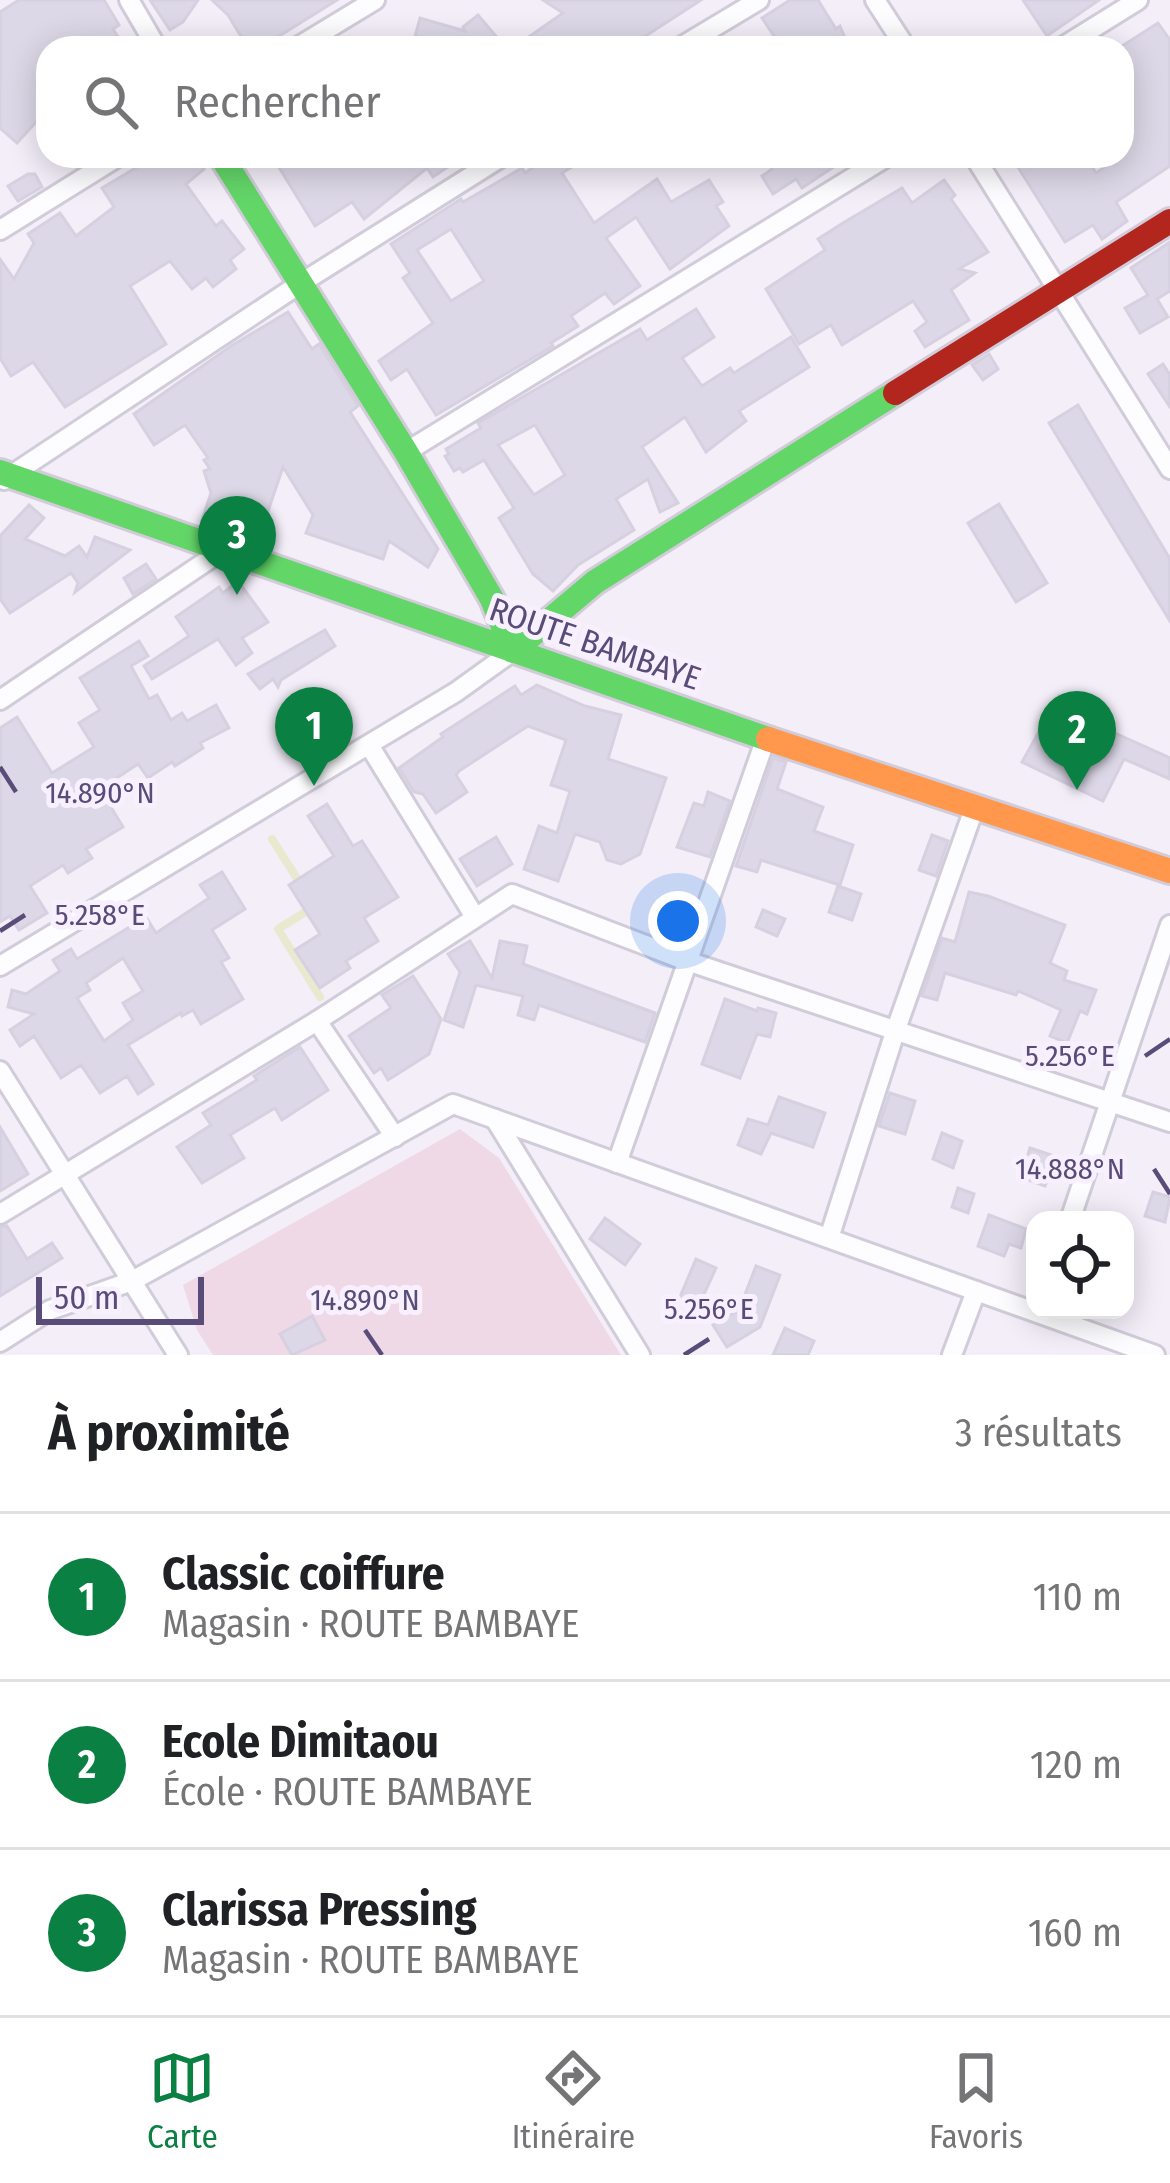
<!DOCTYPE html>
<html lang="fr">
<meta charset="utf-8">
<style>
body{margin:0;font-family:"Fira Sans Condensed",sans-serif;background:#f2f2f2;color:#202124}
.controls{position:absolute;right:36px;bottom:36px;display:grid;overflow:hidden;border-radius:24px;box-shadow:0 6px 30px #0003}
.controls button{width:108px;height:108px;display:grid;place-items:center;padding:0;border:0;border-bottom:3px solid #e0e0e0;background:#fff;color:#202124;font:60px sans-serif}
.scale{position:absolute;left:36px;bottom:30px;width:168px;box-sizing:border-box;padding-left:12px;border:6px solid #594c78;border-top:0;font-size:33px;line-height:42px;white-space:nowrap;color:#594c78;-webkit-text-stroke:9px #f8f0ff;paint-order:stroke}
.you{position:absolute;left:678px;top:921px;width:42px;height:42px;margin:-30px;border:9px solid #fff;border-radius:50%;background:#1a73e8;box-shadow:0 0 0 18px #1a73e833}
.badge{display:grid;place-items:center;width:78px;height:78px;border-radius:50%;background:#0b8043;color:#fff;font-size:39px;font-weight:700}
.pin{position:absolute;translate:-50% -99px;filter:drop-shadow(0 3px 6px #0008)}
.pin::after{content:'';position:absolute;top:63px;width:42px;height:36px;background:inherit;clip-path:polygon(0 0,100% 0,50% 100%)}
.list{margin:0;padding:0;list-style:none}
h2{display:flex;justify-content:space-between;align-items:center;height:156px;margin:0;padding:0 48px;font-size:51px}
h2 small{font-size:39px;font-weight:400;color:#757577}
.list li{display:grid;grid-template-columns:78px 1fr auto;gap:36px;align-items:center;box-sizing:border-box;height:168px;padding:0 48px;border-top:3px solid #e0e0e0}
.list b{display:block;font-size:45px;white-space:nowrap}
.list p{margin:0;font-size:39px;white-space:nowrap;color:#757577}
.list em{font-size:39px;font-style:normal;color:#757577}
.icon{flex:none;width:66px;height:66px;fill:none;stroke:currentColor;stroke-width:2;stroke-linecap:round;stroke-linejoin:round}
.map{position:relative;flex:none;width:1170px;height:1355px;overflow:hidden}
.search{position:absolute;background:#fff;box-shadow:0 6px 30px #0003;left:36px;right:36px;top:36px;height:132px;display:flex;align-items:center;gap:30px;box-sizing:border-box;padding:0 42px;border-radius:36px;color:#757577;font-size:45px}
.sheet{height:660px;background:#fff}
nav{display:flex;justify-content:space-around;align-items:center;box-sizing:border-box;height:168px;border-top:3px solid #e0e0e0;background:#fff;font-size:33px;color:#757577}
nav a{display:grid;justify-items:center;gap:6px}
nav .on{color:#0b8043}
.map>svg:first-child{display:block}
</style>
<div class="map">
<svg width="1170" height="1355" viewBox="0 0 1170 1355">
<rect width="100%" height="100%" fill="#f3eef8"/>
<path fill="#efd9e6" d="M460,1129l39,29 122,197h-408l-16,-25 -14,-45z"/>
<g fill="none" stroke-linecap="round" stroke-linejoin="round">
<g stroke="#e8e9cf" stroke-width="8">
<path d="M272,839l26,41"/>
<path d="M315,906l-37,23 42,68"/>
</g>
</g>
<g fill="#ddd8e7" stroke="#d6d0e1" stroke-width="3" fill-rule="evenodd">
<path d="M19,0h85l15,25 -6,4 12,19h-77v29l-11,8 11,12v12l-31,34 -17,-15v-116z"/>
<path d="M150,0h48l-15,22 -13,8z"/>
<path d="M212,0h125l-77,48h-12l-20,-33z"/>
<path d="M543,0h158l-74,48h-114l50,-35z"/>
<path d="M790,0h28l18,29 4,-3 9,22h-67l-20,-30z"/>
<path d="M1023,0h76l-52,36z"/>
<path d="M478,15l22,26 6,2v5h-94l8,-30 45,13 -2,-4z"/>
<path d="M1158,23l12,17v126l-54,36 11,19 -25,18 -9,-14 -28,17 -54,-86h74l11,17 26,-17v-110z"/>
<path d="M140,156h53l11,13 -18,15 30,42 6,-5 22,28 -14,11 6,9 -23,18 -7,-9 -14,11 -22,-28 -40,25 36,58 -101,63 -32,-45 -22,14 -11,-18v-99l14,20 20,-36 -6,-9 32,-21 16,23 38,-29 -12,-19 42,-25z"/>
<path d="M272,156h192l-31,21 -6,-9 -63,51 -12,-17 -37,24z"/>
<path d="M549,156h41l-28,17 32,50 63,-44 14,23 38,-22 14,22 -7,4 13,20 -59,43 -34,-52 -30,21 34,48 -26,18 -9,-11 -34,23 7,10 -27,17 2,3 -117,69 -29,-46 -16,11 -12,-19 54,-38 -30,-45 7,-5 -19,-29 70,-45 2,3 59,-34 3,5zM451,229l33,52 -33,20 -34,-51z"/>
<path d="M764,156h86l-48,32 -6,-9 -23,15 -11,-18 10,-7z"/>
<path d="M28,174h7l7,13 -24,14 -10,-15z"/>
<path d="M944,180l11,15 -4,4 37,53 -29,17 16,4 -24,17 18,30 -44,27 -10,-16 12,-9 -14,-21 -71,44 -11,-20 -32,19 -33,-55 59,-39 -7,-11 25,-16 59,-35 10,15z"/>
<path d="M1170,242v49l-13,8 11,18 -28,16 -15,-25 23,-13 -17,-27z"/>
<path d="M696,309l18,28 -32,21 20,28 28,-18 4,5 57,-36 18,30 -70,44 7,10 -40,31 -21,-35 -43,30 36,56 -18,9 -12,-33 -32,20 18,31 -56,35 -25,26 -20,-17 -34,-56 15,-10 -30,-48 -21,12 -3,-4 -6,3 -9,-15 4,-2 -3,-5 35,-21 -3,-5 162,-94 7,11zM535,425l30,50 -31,20 -36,-50z"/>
<path d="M288,312l24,37 7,-5 39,62 -8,6 88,137 -10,18 -39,-26 -6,18 -77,-26 7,-18 -30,-48 -17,50 -4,-1 -3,11 -8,5 -48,-15 8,-24 -7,-22 6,-2 -6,-9 4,-2 -23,-33 -31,20 -20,-31 97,-68z"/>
<path d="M989,354l9,15 -15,11 -11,-15z"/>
<path d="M1163,364l7,11v32l-22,-33z"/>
<path d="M1078,405l92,154v62l-121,-198z"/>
<path d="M999,504l48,79 -31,19 -48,-79z"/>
<path d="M29,505l15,13 -19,21 40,17 14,-10 8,11 8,-20 35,13 -55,42 3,-9 -7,-10 -61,40 -10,-14v-63z"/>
<path d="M146,564l10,15 -23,15 -9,-16z"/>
<path d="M238,581l30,41 -26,16 10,15 -16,12 -18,-26 -66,40 -8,-13 45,-30 -13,-19 43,-30 4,6z"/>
<path d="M325,630l10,16 -54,34 -3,7 -5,-8 -13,10 -12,-15z"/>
<path d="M139,641l9,15 -17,10 18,33 8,-4 14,25 11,-7 5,8 29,-16 13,23 -29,15 3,5 -28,18 -3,-4 -24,16 -10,-14 -38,25 23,38 -37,22 6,9 -24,15 -5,-8 -33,21 17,27 -28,17 -9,-14 -10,6v-194l17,-11 35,56 42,-26 -15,-24 21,-13 -20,-32z"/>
<path d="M537,685l48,21 36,9 -13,44 58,19 -26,76 -19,10 -14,-4 -7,-18 -25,-8 -17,47 -34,-12 15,-43 18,7 13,-42 -19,-6 15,-45 -38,-14 -69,45 -3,4 11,17 -31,21 -13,-19 -9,-2 -15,-24 44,-31 -2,-3 74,-48 6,9z"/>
<path d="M1059,696l50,26 -3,7 64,29v21l-46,-20 -21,42 -81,-39z"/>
<path d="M773,758l13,4 -9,27 46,18 -9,24 39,14 -13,40 -79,-25 -4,12 -21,-6z"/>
<path d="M708,792l22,9 -20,56 -33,-10 17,-44 10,3z"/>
<path d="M327,804l26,42 9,-5 36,56 -34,21 14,23 -32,20 4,7 -30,20 -25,-38 25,-16 -31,-49 45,-29 -26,-40z"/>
<path d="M932,835l16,6 -12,35 -17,-6z"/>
<path d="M496,837l16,27 -35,22 -17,-27z"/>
<path d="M222,872l23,37 -33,21 17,28 -8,4 22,37 -42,25 -8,-14 -11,6 -1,-3 -53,32 25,39 -15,10 -11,-18 -27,17 -19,-28 -20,13 -27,-42 -14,10 -10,-16 24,-16 -26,-7 4,-17 14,4 34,-23 -7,-11 18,-11 6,10 69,-42 10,16 53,-35 -9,-13zM123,958l20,33 -20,12 10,17 -29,21 -27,-43 13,-8 -4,-7z"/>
<path d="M838,886l23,8 -9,26 -23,-8z"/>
<path d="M969,892l19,4 77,29 -15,38 17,8 -3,9 32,10 -9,24 -7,-3 -13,32 -17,-7 11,-26 -43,-19 -2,4 -71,-22 -8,27 -15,-4 20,-58 13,4z"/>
<path d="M763,910l22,9 -8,17 -21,-9z"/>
<path d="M470,941l22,37 8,-37 27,5 -4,18 132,49 -10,29 -106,-37 -5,15 -16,-5 5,-19 -47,-11 -13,42 -19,-7 16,-48 -12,-18z"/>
<path d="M413,976l28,43 -12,35 -41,26 -7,-12 -7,5 -25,-37 42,-28 -9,-13z"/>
<path d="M725,999l32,12 1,-3 18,5 -6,24 -13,-3 -17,44 -38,-14z"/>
<path d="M300,1047l28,43 -46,30 -7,-12 -45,27 14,23 -42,25 -25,-36 34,-22 -8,-12 54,-33 -3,-4z"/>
<path d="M890,1093l25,8 -10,33 -26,-8z"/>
<path d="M779,1097l46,16 -12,34 -42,-14 -10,21 -23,-9 10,-26 20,6z"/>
<path d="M0,1127l28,47 -28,17z"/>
<path d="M942,1133l20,8 -9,27 -20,-9z"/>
<path d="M1030,1148l27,9 -12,29 -24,-9z"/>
<path d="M958,1188l16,6 -6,19 -16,-6z"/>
<path d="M1153,1192l17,5 -5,25 -20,-6z"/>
<path d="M989,1215l37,14 -5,19 -12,-4 -5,12 -26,-10z"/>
<path d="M605,1218l35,26 -15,21 -35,-26z"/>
<path d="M7,1226l20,33 25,-16 10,15 -62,38v-69z"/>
<path d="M696,1259l20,9 -17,37 -19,-8z"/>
<path d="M756,1266l24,9 -20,52 -33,20 -14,-22 26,-15z"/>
<path d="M312,1316l13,24 -33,15 -12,-21z"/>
<path d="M785,1328l29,13 -6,14h-35z"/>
</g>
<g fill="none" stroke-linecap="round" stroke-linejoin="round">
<g stroke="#d1ccd9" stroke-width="24">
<g id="street">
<path d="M129,0l28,48"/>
<path d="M875,0l31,48"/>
<path d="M296,48l79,-48"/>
<path d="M679,48l80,-48"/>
<path d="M1061,48l77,-48"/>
<path d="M974,156l196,313"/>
<path d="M0,230l119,-74"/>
<path d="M406,452l482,-296"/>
<path d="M4,480l294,-195 205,-129"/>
<path d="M0,700l223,-150"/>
<path d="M369,745l106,172"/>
<path d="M0,966l456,-274 57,-41"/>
<path d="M317,1021l78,116"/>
<path d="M0,1071l178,284"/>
<path d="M495,1119l145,236"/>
<path d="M617,1163l149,-425"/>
<path d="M0,1214l317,-193 195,-127 175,67 483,161"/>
<path d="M1070,1220l100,-295"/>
<path d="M829,1238l66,-206 80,-226"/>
<path d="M0,1342l50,-32 82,-29 321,-177 702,251"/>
<path d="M952,1355l24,-64"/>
</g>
</g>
<g stroke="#d2ccda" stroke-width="30">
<g id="fast">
<path d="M221,156l185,296 86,147 21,52 82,-69 300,-189"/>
<path d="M0,472l768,267"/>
</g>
</g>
<g stroke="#d2ccda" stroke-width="30">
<path id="slow" d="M768,739l402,132"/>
</g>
<g stroke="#d2ccda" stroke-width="30">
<path id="jam" d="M895,393l275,-172"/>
</g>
<use href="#street" stroke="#fdfcfe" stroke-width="18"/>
<use href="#fast" stroke="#63d668" stroke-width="24"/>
<use href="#slow" stroke="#ff974d" stroke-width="24"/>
<use href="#jam" stroke="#b3261e" stroke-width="24"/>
</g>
<path fill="none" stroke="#594c78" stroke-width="4.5" d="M0,767l16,25M0,931l25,-16M1145,1056l25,-17M1154,1169l16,25M365,1330l17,25M684,1355l25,-16"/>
<g text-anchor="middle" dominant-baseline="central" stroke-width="10" stroke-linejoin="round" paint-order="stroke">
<g font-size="33" fill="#594c78" stroke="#f8f0ff">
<text transform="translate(595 644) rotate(19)">ROUTE BAMBAYE</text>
</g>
</g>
<g font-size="30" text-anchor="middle" fill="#594c78" stroke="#f8f0ff" stroke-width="10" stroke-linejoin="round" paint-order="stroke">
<text x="100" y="803">14.890°N</text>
<text x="100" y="925">5.258°E</text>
<text x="1070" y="1066">5.256°E</text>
<text x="1070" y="1179">14.888°N</text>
<text x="365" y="1310">14.890°N</text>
<text x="709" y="1319">5.256°E</text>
</g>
</svg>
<div class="controls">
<button><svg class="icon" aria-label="locate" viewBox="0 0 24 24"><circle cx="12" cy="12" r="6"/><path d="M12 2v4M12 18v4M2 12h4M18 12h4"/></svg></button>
</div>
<div class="scale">50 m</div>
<div class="you"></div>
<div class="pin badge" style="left:314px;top:786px">1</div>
<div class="pin badge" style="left:1077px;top:790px">2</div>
<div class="pin badge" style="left:237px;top:595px">3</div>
<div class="search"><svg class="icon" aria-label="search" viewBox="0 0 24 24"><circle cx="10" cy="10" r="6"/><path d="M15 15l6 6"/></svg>Rechercher</div>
</div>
<section class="sheet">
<h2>À proximité<small>3 résultats</small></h2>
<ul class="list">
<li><span class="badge">1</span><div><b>Classic coiffure</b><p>Magasin · ROUTE BAMBAYE</p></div><em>110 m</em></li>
<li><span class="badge">2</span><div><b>Ecole Dimitaou</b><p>École · ROUTE BAMBAYE</p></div><em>120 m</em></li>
<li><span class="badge">3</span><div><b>Clarissa Pressing</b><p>Magasin · ROUTE BAMBAYE</p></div><em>160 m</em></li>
</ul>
</section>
<nav>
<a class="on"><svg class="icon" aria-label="map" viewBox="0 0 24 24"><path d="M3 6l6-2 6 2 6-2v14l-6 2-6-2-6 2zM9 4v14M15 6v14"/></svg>Carte</a>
<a><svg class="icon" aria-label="directions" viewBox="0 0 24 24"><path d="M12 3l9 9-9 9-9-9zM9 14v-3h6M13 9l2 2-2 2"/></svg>Itinéraire</a>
<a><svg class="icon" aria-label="saved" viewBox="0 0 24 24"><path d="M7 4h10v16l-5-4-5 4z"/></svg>Favoris</a>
</nav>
